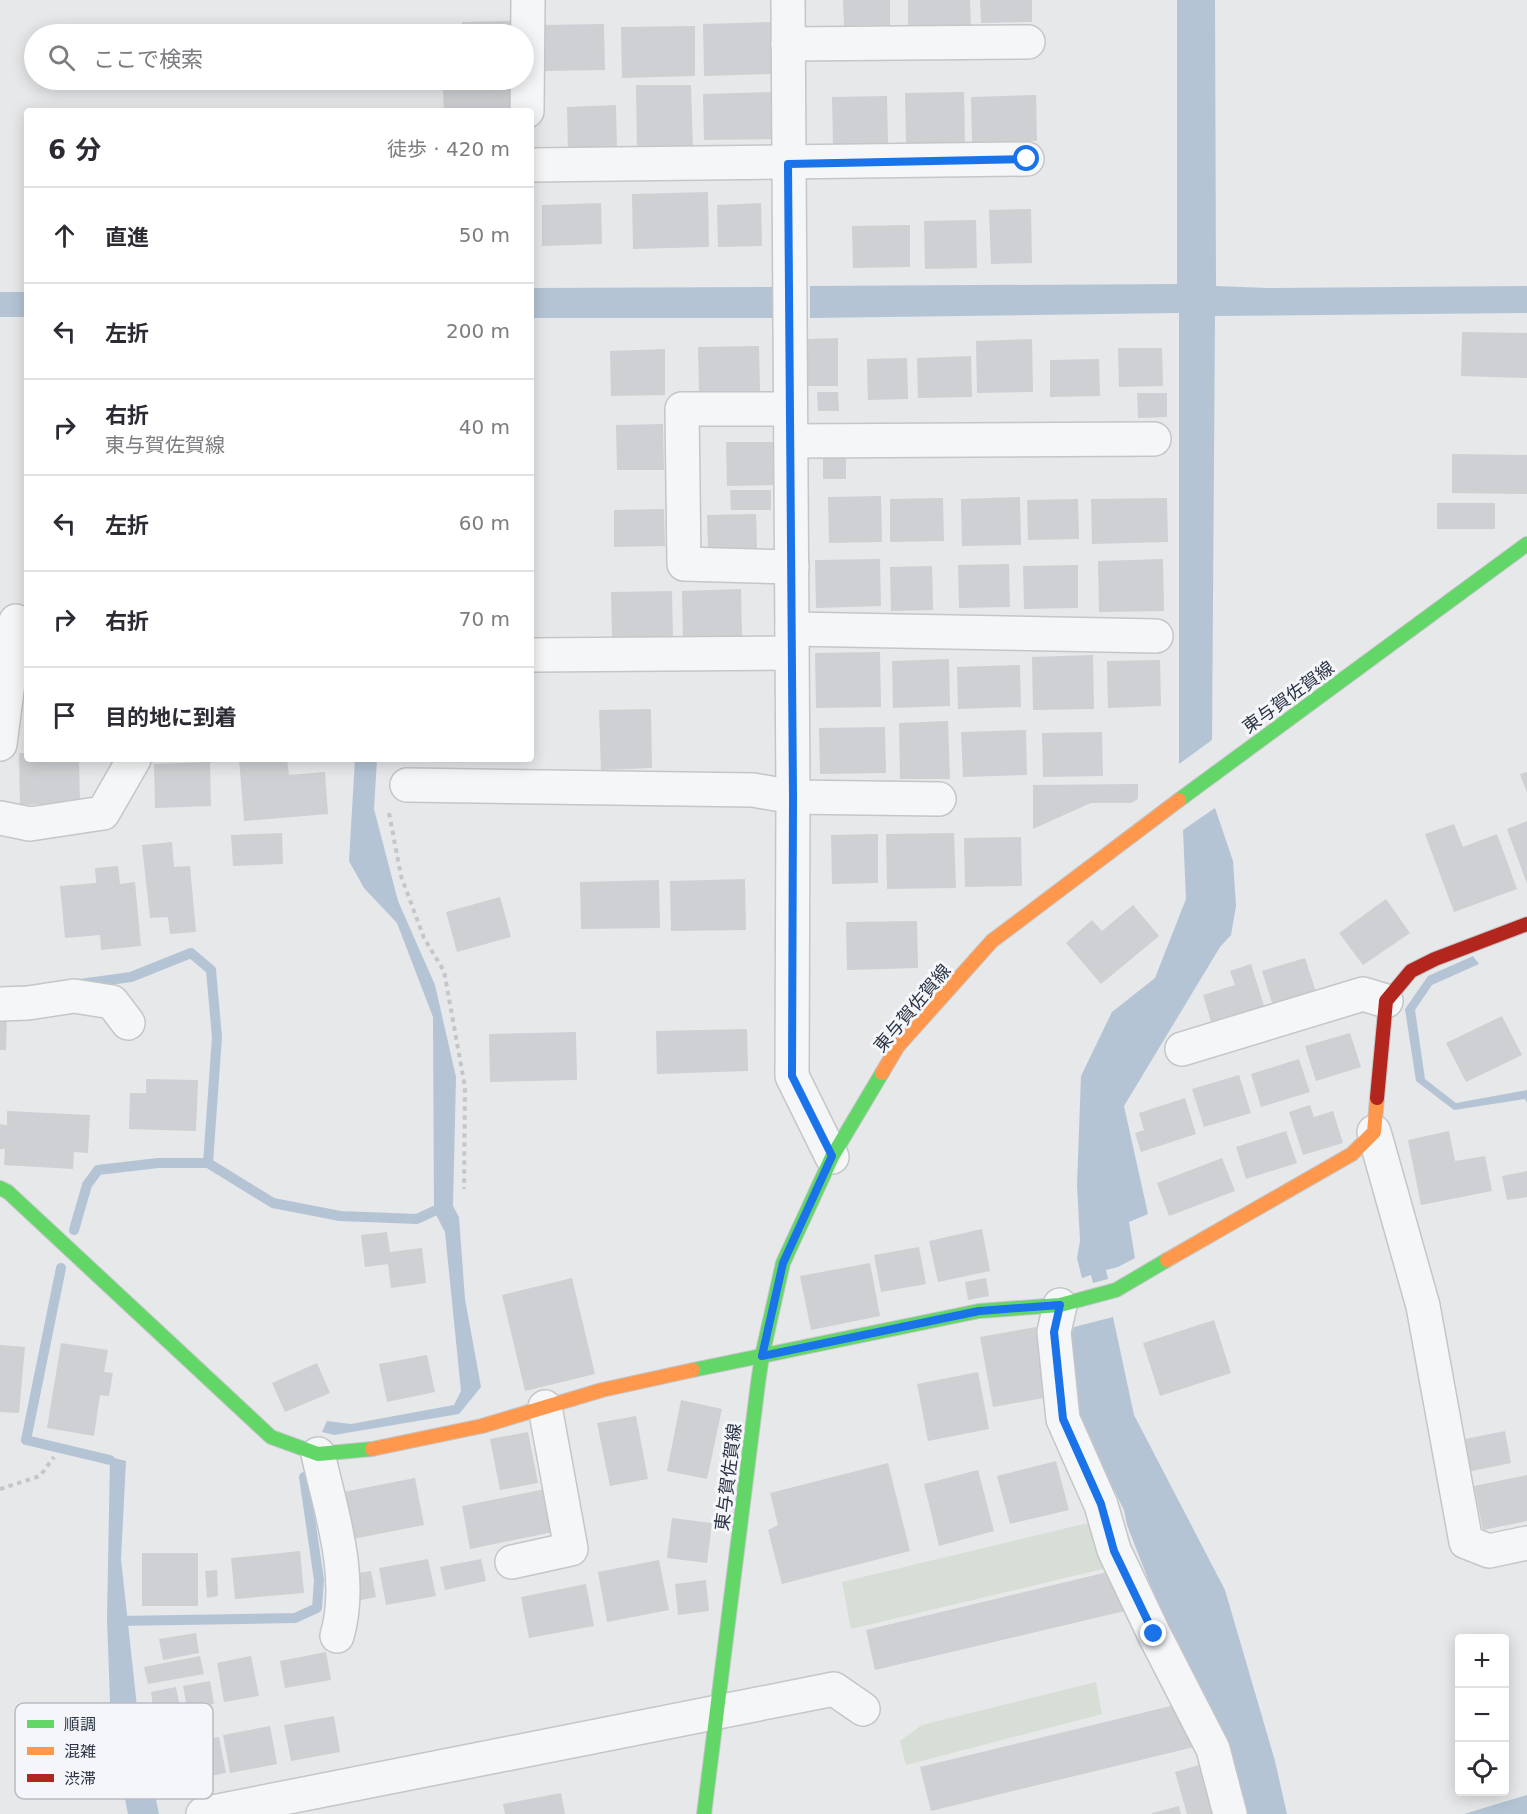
<!DOCTYPE html>
<html lang="ja">
<meta charset="utf-8">
<style>
body{margin:0;font-family:"DejaVu Sans","Noto Sans JP",sans-serif;background:#f2f2f3;color:#2b2b33}
.controls{position:absolute;right:18px;bottom:18px;display:grid;overflow:hidden;border-radius:6px;box-shadow:0 3px 15px #0003}
.controls button{width:54px;height:54px;display:grid;place-items:center;padding:0;border:0;border-bottom:2px solid #e1e1e2;background:#fff;color:#2b2b33;font:30px sans-serif}
.stop{position:absolute;width:18px;height:18px;margin:-14px;border:4px solid #1a73e8;border-radius:50%;background:#fff}
.stop.end{background:#1a73e8;border-color:#fff;box-shadow:0 2px 6px #0008}
.list{margin:0;padding:0;list-style:none}
h2{display:flex;justify-content:space-between;align-items:center;height:78px;margin:0;padding:0 24px;font-size:26px}
h2 small{font-size:20px;font-weight:400;color:#7c7c81}
.list li{display:grid;grid-template-columns:39px 1fr auto;gap:18px;align-items:center;box-sizing:border-box;height:96px;padding:0 24px;border-top:2px solid #e1e1e2}
.list b{display:block;font-size:22px;white-space:nowrap}
.list p{margin:0;font-size:20px;white-space:nowrap;color:#7c7c81}
.list em{font-size:20px;font-style:normal;color:#7c7c81}
.icon{flex:none;width:33px;height:33px;fill:none;stroke:currentColor;stroke-width:2;stroke-linecap:round;stroke-linejoin:round}
.map{position:relative;flex:none;width:1527px;height:1814px;overflow:hidden}
.search{position:absolute;background:#fff;box-shadow:0 3px 15px #0003;left:24px;top:24px;width:510px;height:66px;display:flex;align-items:center;gap:15px;box-sizing:border-box;padding:0 21px;border-radius:33px;color:#7c7c81;font-size:22px}
.panel{position:absolute;background:#fff;box-shadow:0 3px 15px #0003;left:24px;top:108px;width:510px;height:654px;border-radius:6px}
.map>svg:first-child{display:block}
</style>
<div class="map">
<svg width="1527" height="1814" viewBox="0 0 1527 1814">
<rect width="100%" height="100%" fill="#e6e8ea"/>
<g fill="#d6ded6">
<path d="M1092,1522l19,45 -260,62 -9,-47z"/>
<path d="M1096,1682l6,32 -196,51 -6,-24 22,-16z"/>
</g>
<g fill="#b4c4d5">
<path d="M1177,0h38l1,286 52,2 259,-2v27l-312,3 -3,424 -33,24v-451l-369,5v-32l367,-2z"/>
<path d="M775,287l1,31h-245v-30z"/>
<rect x="0" y="292" width="27" height="25"/>
<path d="M355,759h22l-3,50 24,92 37,84 21,92 -3,129 6,11 6,82 16,88 -22,27 -125,21 -12,-3 5,-11 24,3 103,-19 7,-14 -16,-159 -11,-21 -1,-194 -36,-94 -33,-35 -15,-27z"/>
<path d="M1215,808l18,53 3,45 -5,29 -11,12 -96,159 24,108 -19,8 6,36 -17,9 -12,3 2,9 -15,4 -2,-8 -9,3 -5,-20 3,-17 -3,-56 4,-109 31,-64 43,-34 31,-79 -3,-69z"/>
<path d="M1473,956l6,8 -47,21 -17,25 10,69 31,24 71,-13v13l-2,-4 -71,11 -38,-29 -11,-72 23,-33z"/>
<path d="M1113,1317l21,98 91,175 50,171 12,53h-42l-80,-191 -38,-98 -3,-15 -48,-96 -8,-71 6,-16z"/>
<path d="M110,1457l16,4 -5,98 16,148 22,107h-31l-17,-85 -4,-110z"/>
<path d="M1527,1795v19h-63z"/>
</g>
<g fill="none" stroke-linecap="round" stroke-linejoin="round">
<g stroke="#b4c4d5" stroke-width="10">
<path d="M80,984l51,-7 60,-24 20,17 6,67 -9,126 65,40 67,13 77,3 17,-8"/>
<path d="M74,1230l13,-45 11,-15 60,-7h50"/>
<path d="M61,1268l-35,172 84,20"/>
<path d="M117,1621l178,-3 22,-10 2,-28 -15,-103"/>
</g>
</g>
<g fill="#ced0d3">
<path d="M843,0h47v25l-46,1z"/>
<path d="M908,0h62l1,28 -63,2z"/>
<path d="M980,0h52v22l-51,1z"/>
<path d="M510,21v13h-48v-12z"/>
<path d="M772,22l1,52 -69,2 -1,-52z"/>
<path d="M604,24l1,46 -64,1 -1,-46z"/>
<path d="M695,26v50l-73,2 -1,-51z"/>
<path d="M636,85h55l2,65 -56,1z"/>
<path d="M512,87l1,24h-69l-1,-22z"/>
<path d="M774,92l1,47 -71,1 -1,-46z"/>
<path d="M964,92l1,50 -59,2 -1,-51z"/>
<path d="M1036,95l1,46 -65,1 -1,-45z"/>
<path d="M887,96l1,47 -55,2 -1,-48z"/>
<path d="M616,105l1,46 -49,2 -1,-46z"/>
<path d="M708,192l1,55 -76,2 -1,-55z"/>
<path d="M601,203l1,41 -60,2v-41z"/>
<path d="M761,203l1,43 -44,1 -1,-42z"/>
<path d="M1031,209l1,54 -41,1 -2,-54z"/>
<path d="M976,220l1,48 -52,1 -1,-48z"/>
<path d="M910,225v42l-57,1 -1,-42z"/>
<path d="M1462,332l65,1v45l-66,-2z"/>
<path d="M838,338v48h-30l-1,-47z"/>
<path d="M1032,339l1,53 -56,1 -1,-52z"/>
<path d="M759,346l1,47 -61,1 -1,-47z"/>
<path d="M1118,348h44l1,38 -44,1z"/>
<path d="M665,349v46l-54,1 -1,-45z"/>
<path d="M971,356l1,41 -54,1 -1,-40z"/>
<path d="M907,358l1,41 -40,1 -1,-41z"/>
<path d="M1099,359l1,37 -50,1v-37z"/>
<path d="M817,392h21l1,19h-21z"/>
<path d="M1137,393h30v24l-29,1z"/>
<path d="M663,424l1,46h-47l-1,-45z"/>
<path d="M726,442h51l1,43 -51,1z"/>
<path d="M1452,454l75,1v39l-75,-1z"/>
<path d="M846,455v24h-23v-23z"/>
<path d="M730,490h41v20h-40z"/>
<path d="M881,496l1,46 -53,1 -1,-46z"/>
<path d="M1020,497l1,48 -59,1 -1,-47z"/>
<path d="M943,498l1,43 -54,1v-43z"/>
<path d="M1167,498l1,44 -76,2 -1,-45z"/>
<path d="M1078,499l1,40 -51,1 -1,-40z"/>
<rect x="1437" y="503" width="58" height="26"/>
<path d="M664,509l1,37 -51,1v-37z"/>
<path d="M756,514l1,34 -49,1 -1,-34z"/>
<path d="M880,559l1,47 -65,2 -1,-48z"/>
<path d="M1163,559l1,52 -65,1 -1,-51z"/>
<path d="M1009,564l1,43 -51,1 -1,-43z"/>
<path d="M1078,565v43l-54,1 -1,-43z"/>
<path d="M932,566l1,44 -42,1 -1,-44z"/>
<path d="M741,589l1,48 -59,2 -1,-48z"/>
<path d="M672,591l1,48 -61,1 -1,-48z"/>
<path d="M880,652l1,55 -65,1 -1,-55z"/>
<path d="M1093,655l1,54 -61,1 -1,-53z"/>
<path d="M949,659l1,47 -57,2 -1,-47z"/>
<path d="M1160,660l1,46 -53,2 -1,-47z"/>
<path d="M1020,665l1,42 -63,2 -1,-42z"/>
<path d="M651,709l1,59 -51,2 -2,-60z"/>
<path d="M948,721l2,58h-50l-1,-56z"/>
<path d="M885,727l1,46 -66,1 -1,-46z"/>
<path d="M1026,730l1,45 -64,2 -2,-45z"/>
<path d="M1102,732l1,44 -60,1 -1,-44z"/>
<path d="M19,753h8v6h52l1,44 -60,2z"/>
<path d="M239,759h48l2,16 36,-3 3,42 -84,7z"/>
<path d="M210,762l1,44 -56,2 -1,-44z"/>
<path d="M1527,772v21l-7,-19z"/>
<path d="M1138,784v15l-7,4h-40l-58,26v-44z"/>
<path d="M1527,821v63l-20,-55z"/>
<path d="M1454,824l9,23 34,-13 20,55 -63,23 -29,-78z"/>
<path d="M282,833l1,31 -50,2 -2,-31z"/>
<path d="M954,833l2,55 -69,1 -1,-55z"/>
<path d="M878,834v49l-46,1 -1,-49z"/>
<path d="M1021,837l1,49 -57,1 -1,-49z"/>
<path d="M172,842l2,25 16,-1 6,66 -26,2 -2,-17 -18,1 -8,-73z"/>
<path d="M118,866l2,18 15,-2 6,64 -40,4 -1,-15 -35,3 -5,-52 36,-3 -1,-15z"/>
<path d="M745,879l1,51 -75,1 -1,-50z"/>
<path d="M659,880l1,48 -79,1 -1,-47z"/>
<path d="M500,897l11,40 -54,15 -11,-40z"/>
<path d="M1386,899l24,34 -47,32 -24,-32z"/>
<path d="M1133,905l26,31 -58,48 -35,-41 26,-23 10,11z"/>
<path d="M917,921l1,47 -71,2 -1,-48z"/>
<path d="M1305,958l11,34 -43,14 -11,-35z"/>
<path d="M1251,964l15,48 -53,16 -10,-33 32,-10 -5,-14z"/>
<path d="M0,1012l7,1 -1,37h-6z"/>
<path d="M1502,1016l20,39 -56,27 -20,-39z"/>
<path d="M747,1029l1,42 -91,3 -1,-43z"/>
<path d="M576,1032l1,48 -87,2 -1,-48z"/>
<path d="M1350,1033l11,34 -45,14 -11,-35z"/>
<path d="M1299,1059l11,33 -49,15 -10,-33z"/>
<path d="M1239,1075l12,38 -47,14 -12,-38z"/>
<path d="M146,1079l52,1 -2,51 -67,-2 1,-36h16z"/>
<path d="M1185,1098l11,36 -55,18 -6,-19 9,-3 -5,-17z"/>
<path d="M1310,1105l4,12 19,-6 10,32 -40,12 -14,-43z"/>
<path d="M7,1111l83,4 -2,38 -14,-1 -1,17 -69,-4 1,-16h-5v-25l7,1z"/>
<path d="M1286,1131l11,32 -51,16 -10,-32z"/>
<path d="M1449,1131l6,30 30,-5 7,35 -71,14 -13,-65z"/>
<path d="M1222,1158l13,33 -66,25 -12,-33z"/>
<path d="M1527,1171v26l-20,3 -5,-24z"/>
<path d="M982,1229l8,42 -52,11 -9,-41z"/>
<path d="M387,1232l3,20 32,-4 4,35 -35,5 -3,-24 -23,3 -4,-32z"/>
<path d="M919,1247l7,37 -45,8 -7,-37z"/>
<path d="M870,1263l10,53 -69,14 -11,-54z"/>
<path d="M572,1278l23,96 -70,17 -23,-96z"/>
<path d="M986,1278l3,18 -21,4 -3,-18z"/>
<path d="M1214,1320l17,53 -71,23 -17,-53z"/>
<path d="M1036,1327l13,70 -56,10 -13,-70z"/>
<path d="M61,1343l47,7 -4,22 9,1 -4,23 -9,-1 -6,41 -47,-8z"/>
<path d="M0,1345l25,2 -6,66 -19,-1z"/>
<path d="M427,1355l8,37 -48,10 -8,-38z"/>
<path d="M317,1363l13,30 -45,19 -13,-29z"/>
<path d="M978,1372l11,57 -61,12 -11,-57z"/>
<path d="M681,1400l41,9 -15,70 -40,-8z"/>
<path d="M636,1416l12,63 -38,7 -13,-63z"/>
<path d="M1505,1431l6,32 -44,9 -7,-32z"/>
<path d="M528,1432l10,51 -38,7 -10,-51z"/>
<path d="M1056,1461l13,49 -59,14 -13,-48z"/>
<path d="M888,1463l22,88 -128,33 -14,-54 10,-5 -8,-32z"/>
<path d="M978,1470l16,61 -55,15 -15,-62z"/>
<path d="M1527,1475v46l-44,9 -9,-44z"/>
<path d="M415,1478l9,47 -71,14 -10,-47z"/>
<path d="M545,1489l8,43 -83,17 -8,-43z"/>
<path d="M672,1518l40,5 -5,40 -40,-5z"/>
<path d="M300,1551l4,42 -69,6 -4,-41z"/>
<rect x="142" y="1553" width="56" height="53"/>
<path d="M428,1559l8,37 -50,9 -7,-37z"/>
<path d="M481,1559l5,22 -41,9 -5,-23z"/>
<path d="M659,1560l10,50 -62,12 -9,-50z"/>
<path d="M1120,1569l9,41 -254,60 -9,-40z"/>
<path d="M217,1570l1,26 -11,2 -2,-27z"/>
<path d="M371,1571l5,26 -24,5 -5,-27z"/>
<path d="M706,1580l3,31 -31,4 -3,-31z"/>
<path d="M586,1584l8,42 -65,12 -8,-41z"/>
<path d="M196,1633l3,20 -36,7 -4,-21z"/>
<path d="M326,1652l5,28 -46,8 -5,-27z"/>
<path d="M200,1656l4,18 -56,10 -4,-17z"/>
<path d="M251,1656l8,40 -35,6 -7,-39z"/>
<path d="M210,1681l4,23 -27,4 -4,-22z"/>
<path d="M176,1687l3,15 -26,5 -2,-15z"/>
<path d="M1183,1703l11,44 -263,64 -11,-44z"/>
<path d="M334,1716l6,36 -49,9 -7,-36z"/>
<path d="M270,1726l7,38 -47,9 -7,-38z"/>
<path d="M219,1737l7,36 -57,11 -7,-37z"/>
<path d="M1199,1765l14,49h-26l-12,-42z"/>
<path d="M561,1793l4,21h-60l-2,-10z"/>
<path d="M1179,1806l2,8h-29v-1z"/>
</g>
<g fill="none" stroke-linecap="round" stroke-linejoin="round">
<g stroke="#c4c6c8" stroke-width="36">
<g id="street">
<path d="M788,0l5,797 -1,279 40,81"/>
<path d="M788,44l240,-2"/>
<path d="M527,111l1,-111"/>
<path d="M531,165l496,-6"/>
<path d="M790,409h-108l2,155 108,3"/>
<path d="M791,441l363,-2"/>
<path d="M792,629l364,7"/>
<path d="M531,655l260,-2"/>
<path d="M0,744l16,-123"/>
<path d="M407,785l346,5 40,7 146,2"/>
<path d="M0,818l30,6 73,-11 31,-54"/>
<path d="M0,1004l28,-1 46,-7 38,6 16,21"/>
<path d="M1182,1049l181,-55 23,7"/>
<path d="M1374,1132l49,174 43,236 23,9 38,-8"/>
<path d="M1060,1305l-6,27 9,87 38,86 13,45 40,84 59,115 17,65"/>
<path d="M318,1454c13,58 36,123 19,182"/>
<path d="M512,1562l59,-13 -26,-142"/>
<path d="M203,1814l631,-125 29,20"/>
</g>
</g>
<g stroke="#c4c6c8" stroke-width="16">
<g id="fast">
<path d="M1179,800l348,-256"/>
<path d="M0,1188l8,4 263,245 47,17 54,-5"/>
<path d="M693,1370l286,-59 81,-6 56,-15 51,-30"/>
<path d="M704,1814l54,-431 4,-27 21,-93 49,-106 50,-84"/>
</g>
</g>
<g stroke="#c4c6c8" stroke-width="16">
<g id="slow">
<path d="M882,1073l16,-27 94,-105 187,-141"/>
<path d="M1167,1260l185,-106 22,-22 3,-34"/>
<path d="M372,1449l110,-23 120,-36 91,-20"/>
</g>
</g>
<g stroke="#c4c6c8" stroke-width="16">
<path id="jam" d="M1377,1098l9,-97 25,-30 24,-12 92,-35"/>
</g>
<g stroke="#c5c6ca" stroke-width="4" stroke-dasharray="4.5 4.5" stroke-linecap="butt">
<path d="M389,813l12,63 23,62 20,33 21,116 -1,102"/>
<path d="M0,1489l40,-13 14,-19"/>
</g>
<use href="#street" stroke="#f5f6f7" stroke-width="33"/>
<use href="#fast" stroke="#63d668" stroke-width="14"/>
<use href="#slow" stroke="#ff974d" stroke-width="14"/>
<use href="#jam" stroke="#b3261e" stroke-width="14"/>
</g>
<g fill="none" stroke-linecap="round" stroke-linejoin="round">
<path stroke="#1a73e8" stroke-width="8" d="M1027,159l-239,5 5,633 -1,279 40,80 -49,107 -21,93 217,-45 81,-6 -6,27 9,87 38,85 13,47 40,83"/>
</g>
<g text-anchor="middle" dominant-baseline="central" stroke-width="6" stroke-linejoin="round" paint-order="stroke">
<g font-size="18" fill="#2b3445" stroke="#f4f6f9">
<text transform="translate(1288 697) rotate(-36)">東与賀佐賀線</text>
<text transform="translate(912 1008) rotate(-50)">東与賀佐賀線</text>
<text transform="translate(728 1477) rotate(-83)">東与賀佐賀線</text>
</g>
</g>
<rect x="15" y="1703" width="198" height="96" rx="9" fill="#f4f6f9" stroke="#b8bcc3" stroke-width="1.5"/>
<rect x="27" y="1720" width="27" height="8" fill="#63d668"/>
<rect x="27" y="1747" width="27" height="8" fill="#ff974d"/>
<rect x="27" y="1774" width="27" height="8" fill="#b3261e"/>
<g font-size="16" fill="#2b3445">
<text x="64" y="1730">順調</text>
<text x="64" y="1757">混雑</text>
<text x="64" y="1784">渋滞</text>
</g>
</svg>
<div class="controls">
<button>+</button>
<button>−</button>
<button><svg class="icon" aria-label="locate" viewBox="0 0 24 24"><circle cx="12" cy="12" r="6"/><path d="M12 2v4M12 18v4M2 12h4M18 12h4"/></svg></button>
</div>
<div class="stop" style="left:1027px;top:159px"></div>
<div class="stop end" style="left:1154px;top:1634px"></div>
<div class="search"><svg class="icon" aria-label="search" viewBox="0 0 24 24"><circle cx="10" cy="10" r="6"/><path d="M15 15l6 6"/></svg>ここで検索</div>
<section class="panel">
<h2>6 分<small>徒歩 · 420 m</small></h2>
<ul class="list">
<li><svg class="icon" aria-label="ahead" viewBox="0 0 24 24"><path d="M12 20V5M6 11l6-6 6 6"/></svg><div><b>直進</b></div><em>50 m</em></li>
<li><svg class="icon" aria-label="left" viewBox="0 0 24 24"><path d="M17 20v-9H6M10 6l-5 5 5 5"/></svg><div><b>左折</b></div><em>200 m</em></li>
<li><svg class="icon" aria-label="right" viewBox="0 0 24 24"><path d="M7 20v-9h11M14 6l5 5-5 5"/></svg><div><b>右折</b><p>東与賀佐賀線</p></div><em>40 m</em></li>
<li><svg class="icon" aria-label="left" viewBox="0 0 24 24"><path d="M17 20v-9H6M10 6l-5 5 5 5"/></svg><div><b>左折</b></div><em>60 m</em></li>
<li><svg class="icon" aria-label="right" viewBox="0 0 24 24"><path d="M7 20v-9h11M14 6l5 5-5 5"/></svg><div><b>右折</b></div><em>70 m</em></li>
<li><svg class="icon" aria-label="arrive" viewBox="0 0 24 24"><path d="M6 21V4h12l-3 4 3 4H6"/></svg><div><b>目的地に到着</b></div></li>
</ul>
</section>
</div>
